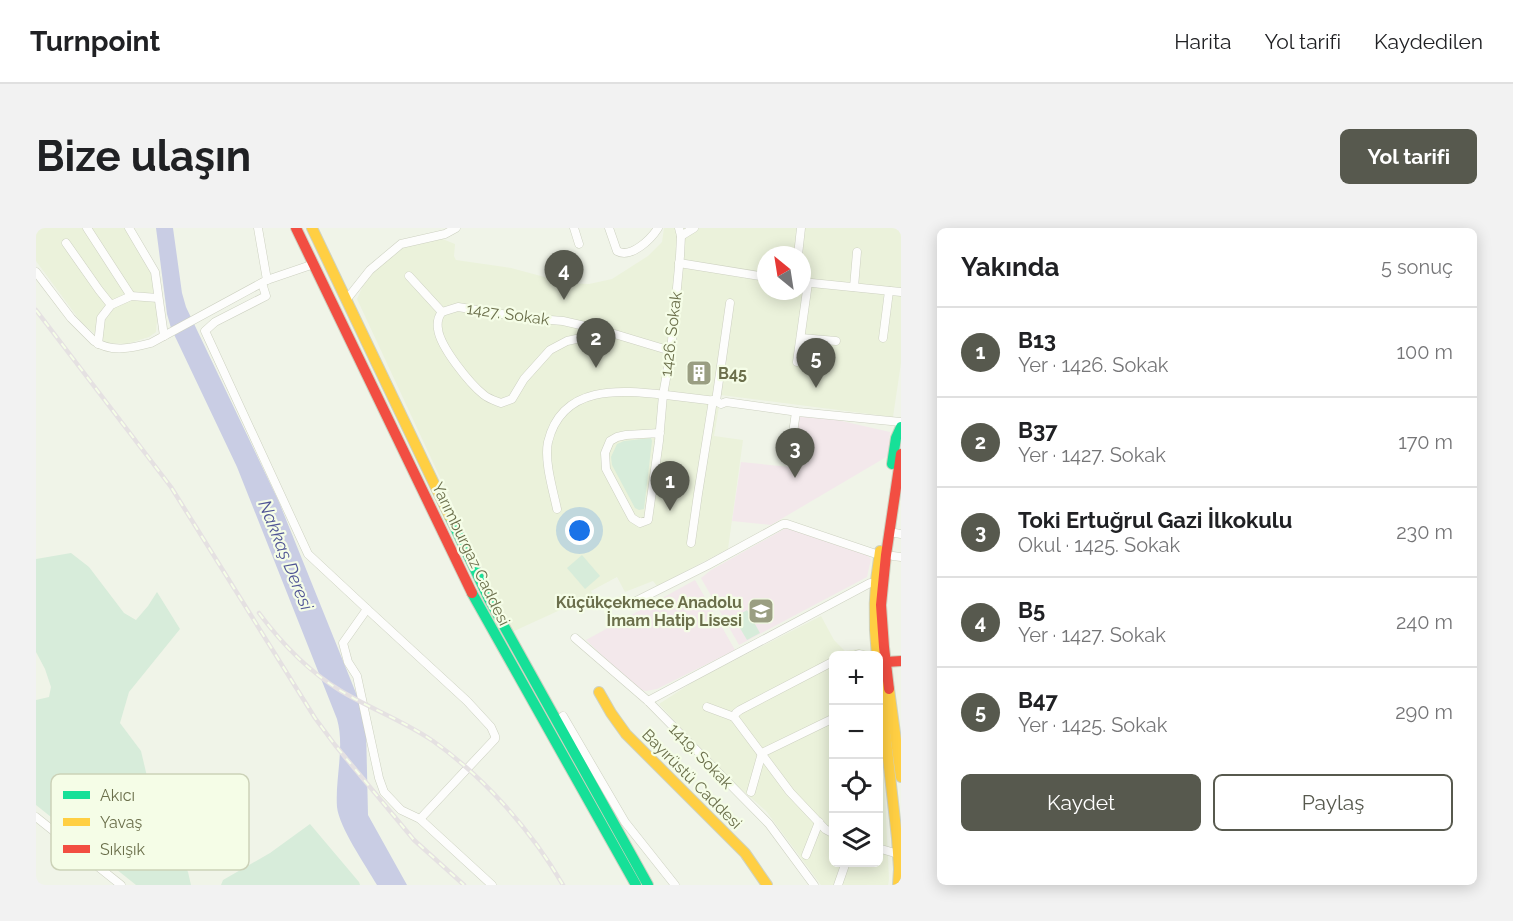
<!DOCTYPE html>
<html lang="tr">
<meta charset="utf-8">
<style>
body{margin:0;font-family:Raleway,sans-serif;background:#f2f2f2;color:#202124}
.controls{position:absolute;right:18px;bottom:18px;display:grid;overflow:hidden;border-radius:9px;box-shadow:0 3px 15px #0003}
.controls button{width:54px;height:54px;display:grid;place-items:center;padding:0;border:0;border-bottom:2px solid #e0e0e0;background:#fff;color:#202124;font:30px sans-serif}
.compass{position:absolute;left:721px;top:18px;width:54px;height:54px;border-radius:50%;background:#fff;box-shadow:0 3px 15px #0003;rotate:330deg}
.you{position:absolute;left:544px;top:303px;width:21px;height:21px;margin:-15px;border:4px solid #fff;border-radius:50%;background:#1a73e8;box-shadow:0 0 0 9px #1a73e833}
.badge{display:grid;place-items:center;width:39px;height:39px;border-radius:50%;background:#57594e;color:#fff;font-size:20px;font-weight:700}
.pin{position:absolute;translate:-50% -50px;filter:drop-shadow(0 2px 3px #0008)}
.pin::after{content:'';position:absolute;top:32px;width:21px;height:18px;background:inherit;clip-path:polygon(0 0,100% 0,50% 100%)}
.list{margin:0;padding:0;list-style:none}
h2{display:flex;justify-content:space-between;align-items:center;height:78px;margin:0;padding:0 24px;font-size:26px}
h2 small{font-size:20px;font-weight:400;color:#757577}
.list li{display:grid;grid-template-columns:39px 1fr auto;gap:18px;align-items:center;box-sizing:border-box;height:90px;padding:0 24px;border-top:2px solid #e0e0e0}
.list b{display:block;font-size:22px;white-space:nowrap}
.list p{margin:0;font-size:20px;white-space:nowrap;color:#757577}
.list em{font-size:20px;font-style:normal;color:#757577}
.actions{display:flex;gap:12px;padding:18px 24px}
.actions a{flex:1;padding:14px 0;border:2px solid #57594e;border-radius:9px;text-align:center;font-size:21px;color:#57594e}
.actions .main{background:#57594e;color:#fff}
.icon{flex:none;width:33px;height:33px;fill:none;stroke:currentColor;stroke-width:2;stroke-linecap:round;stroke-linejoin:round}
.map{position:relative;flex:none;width:865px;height:657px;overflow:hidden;border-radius:9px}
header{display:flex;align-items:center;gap:36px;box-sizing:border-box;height:84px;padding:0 30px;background:#fff;border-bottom:2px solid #e0e0e0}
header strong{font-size:28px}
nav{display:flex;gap:33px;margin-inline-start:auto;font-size:21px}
.intro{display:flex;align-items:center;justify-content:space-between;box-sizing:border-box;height:144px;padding:0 36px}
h1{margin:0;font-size:42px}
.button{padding:15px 27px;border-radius:9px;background:#57594e;color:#fff;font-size:21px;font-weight:700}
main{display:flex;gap:36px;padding:0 36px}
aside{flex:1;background:#fff;border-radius:9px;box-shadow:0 3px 15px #0003}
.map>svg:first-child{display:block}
</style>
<header>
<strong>Turnpoint</strong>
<nav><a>Harita</a><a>Yol tarifi</a><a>Kaydedilen</a></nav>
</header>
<div class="intro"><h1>Bize ulaşın</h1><a class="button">Yol tarifi</a></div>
<main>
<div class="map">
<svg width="865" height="657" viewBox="0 0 865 657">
<rect width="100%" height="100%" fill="#f0f4e8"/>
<g fill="#ebf2db" fill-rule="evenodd">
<path d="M2,0h87l35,55 -4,49 -7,5 -22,7 -21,-1 -25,-21 -45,-61v-32z"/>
<path d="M628,0h237v135l-8,54 -172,-22 -7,41 29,4 -15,109 -71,37 -4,-5 -28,11 -8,-15 -26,14 2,4 -81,37 -155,-333 7,-16 10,-12 18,-17 12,-8 36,-8 15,6 -1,12 2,4 55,8 56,15 22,1 23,-5 36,-23 14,-14zM730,27h36v36h-36z"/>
<path d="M785,388l13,24 11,11 14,-2 14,3v3l-39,1v206h44l1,-144 6,78 4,83 -1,6h-67l-55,-74 -35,-31 -37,-37 -35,-39 37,-24z"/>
</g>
<g fill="#f3e8eb">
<path d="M760,188l37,3 57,13 -2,24 -117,69 -39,-4 9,-59 49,5z"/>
<path d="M750,300l81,27 4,4 -4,18 -128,68 -38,-67 10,-8z"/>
<path d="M659,352l40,70 -78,39 -11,2 -9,-2 -51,-49z"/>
</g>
<g fill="#d7ecda">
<path d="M615,210l1,3 -8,68 -5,1 -4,-2 -23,-43 -1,-8 6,-13 7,-3z"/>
<path d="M35,325l18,14 35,46 12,7 12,-14 9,-14 23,37 -51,63 -9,31 21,28 17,72 -19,31 2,9 33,-20 14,29 3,13h-55l-100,-80v-105l13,-3 2,-10 -6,-18 -9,-17v-93z"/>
<path d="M546,327l18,21 -15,13 -18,-21z"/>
<path d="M711,382l13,23 -13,7 -13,-22z"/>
<path d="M274,596l49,58 1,3h-139l2,-5 47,-27z"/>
</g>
<path fill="#c9cde4" d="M120,0h17l9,65 4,14 93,195 81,201 6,25 2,87 39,70h-30c-11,-19 -38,-58 -40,-78 -2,-29 8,-60 0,-88l-100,-252 -66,-139 -4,-14z"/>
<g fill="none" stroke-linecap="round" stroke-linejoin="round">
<g stroke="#cdd1c1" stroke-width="9">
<g id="street">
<path d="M51,0l44,68"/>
<path d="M93,0l26,44 9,64"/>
<path d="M222,0l9,52"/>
<path d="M538,0l5,16"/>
<path d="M573,0l8,23c14,8 34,-12 41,-23"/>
<path d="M645,8l13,-8"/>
<path d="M30,15l33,47 12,15"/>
<path d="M762,27l3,-27"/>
<path d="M643,35l87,14"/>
<path d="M0,44l35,46 23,23c17,12 38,7 57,2l116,-63 47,-16"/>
<path d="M373,48l33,36"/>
<path d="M766,54l99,10"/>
<path d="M226,55l4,13 -51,26 -10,9 103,223 59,55 -24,34 5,19 9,14 22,102 5,14 17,18 19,9 72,66"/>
<path d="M818,59l3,-35"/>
<path d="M311,71l23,-29 31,-26 44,-10 11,-6"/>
<path d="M572,104l-41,9 -17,9 -26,29 -12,20 -11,4c-5,-2 -12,-4 -17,-8 -14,-11 -44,-48 -46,-66 -1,-6 0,-12 4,-17l16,-5 68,11 37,3 35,8 73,22"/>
<path d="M765,110l35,3"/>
<path d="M847,110l6,-47"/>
<path d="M62,116l3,-26 10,-13 20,-9 27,2"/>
<path d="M761,134l11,-79"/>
<path d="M680,173l14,-98"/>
<path d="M624,205l-34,2 -9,2 -7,4 -5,12 1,16 26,49 8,5 8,-3 11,-79 4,-46 8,-44 9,-95 1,-20 -2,-8"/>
<path d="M753,233l7,-49"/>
<path d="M521,281c-4,-19 -13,-48 -9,-67 14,-58 72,-52 118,-47 17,2 34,4 50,6l5,3 5,-2 72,10 103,10"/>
<path d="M854,304l11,2"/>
<path d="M655,315l7,-49 15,-94"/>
<path d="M857,328l8,1"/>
<path d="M598,374l74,-37 75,-41h4l92,31"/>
<path d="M331,381l100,92 24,26 4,9v3l-75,80"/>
<path d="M539,410l73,63 121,123 45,61"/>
<path d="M817,428l6,-2 8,2"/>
<path d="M798,433l-94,49 -4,3 -2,4 56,75 35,37 9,5"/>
<path d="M612,473l222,-118h5"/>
<path d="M671,479l27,10"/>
<path d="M527,488l62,106 50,63"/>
<path d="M715,564l11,-39 72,-35"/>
<path d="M0,589l85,68"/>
<path d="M842,620l20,6"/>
<path d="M770,627l13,-33"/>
<path d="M802,657l8,-23"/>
</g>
</g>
<g stroke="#ced2c1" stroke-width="12">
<g id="fast">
<path d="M856,236l4,-26 5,-11"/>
<path d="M414,289l39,82 159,286"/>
<path d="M436,365l164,292"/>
</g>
</g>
<g stroke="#ced2c1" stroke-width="12">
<g id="slow">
<path d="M276,0l138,289"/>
<path d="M841,428c-4,-35 -3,-70 3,-105"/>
<path d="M842,441l19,169 2,31 -1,16"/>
<path d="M853,461l12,88"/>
<path d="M563,464l12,21 15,21 119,119 22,32"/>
</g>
</g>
<g stroke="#ced2c1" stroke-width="12">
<g id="jam">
<path d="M260,0l176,365"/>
<path d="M850,434l15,-1"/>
<path d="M853,461l-5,-42 -3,-42 5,-50 15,-101"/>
</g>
</g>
<use href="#street" stroke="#fdfdfc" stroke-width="8"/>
<use href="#fast" stroke="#16e098" stroke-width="10"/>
<use href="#slow" stroke="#ffcf43" stroke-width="10"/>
<use href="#jam" stroke="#f24e42" stroke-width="10"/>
<g stroke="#e5e1e2" stroke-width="4.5">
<g id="rail">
<path d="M0,82l135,177 144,231 20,27 79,95 50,45"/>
<path d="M223,385c23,31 49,58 82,78 30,18 63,30 92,50 52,37 98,89 130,144"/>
</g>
</g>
<use href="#rail" stroke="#f5fde7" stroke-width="2" stroke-dasharray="7" stroke-linecap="butt"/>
</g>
<defs>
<g id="building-square" transform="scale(1.35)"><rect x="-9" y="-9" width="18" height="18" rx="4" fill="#9a9e82" stroke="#f5fde7"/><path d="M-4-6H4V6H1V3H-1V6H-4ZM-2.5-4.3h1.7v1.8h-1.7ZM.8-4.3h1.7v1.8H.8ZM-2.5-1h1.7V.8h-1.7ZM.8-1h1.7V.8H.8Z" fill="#fff"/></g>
<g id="school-square" transform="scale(1.35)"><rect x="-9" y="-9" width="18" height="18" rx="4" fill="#9a9e82" stroke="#f5fde7"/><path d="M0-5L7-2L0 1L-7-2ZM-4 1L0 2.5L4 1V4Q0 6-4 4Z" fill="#fff"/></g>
</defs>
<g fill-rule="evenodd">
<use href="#building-square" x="663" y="145"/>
<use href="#school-square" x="725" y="383"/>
</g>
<g text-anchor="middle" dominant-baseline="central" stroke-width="4.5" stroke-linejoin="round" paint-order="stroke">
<g font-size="16" fill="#6b6f4b" stroke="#f5fde7">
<text transform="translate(472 86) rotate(8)">1427. Sokak</text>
<text transform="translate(635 106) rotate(-83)">1426. Sokak</text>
<text transform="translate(435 326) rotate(64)">Yarımburgaz Caddesi</text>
<text transform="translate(665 528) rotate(46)">1419. Sokak</text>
<text transform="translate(656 551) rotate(45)">Bayırüstü Caddesi</text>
</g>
<g font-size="16" font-weight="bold" fill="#6b6f4b" stroke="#f5fde7" text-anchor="start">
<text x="682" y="145">B45</text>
<text x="706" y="374" text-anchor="end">Küçükçekmece Anadolu<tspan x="706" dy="18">İmam Hatip Lisesi</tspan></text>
</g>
<g font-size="18" font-style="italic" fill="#505595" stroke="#f5fde7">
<text transform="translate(250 327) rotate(68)">Nakkaş Deresi</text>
</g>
</g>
<rect x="15" y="546" width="198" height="96" rx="9" fill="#f5fde7" stroke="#ccd2b8" stroke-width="1.5"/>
<rect x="27" y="563" width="27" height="8" fill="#16e098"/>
<rect x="27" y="590" width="27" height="8" fill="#ffcf43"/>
<rect x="27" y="617" width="27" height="8" fill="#f24e42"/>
<g font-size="16" fill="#6b6f4b">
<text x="64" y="573">Akıcı</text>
<text x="64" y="600">Yavaş</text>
<text x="64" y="627">Sıkışık</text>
</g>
</svg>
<div class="controls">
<button>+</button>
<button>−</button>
<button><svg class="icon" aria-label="locate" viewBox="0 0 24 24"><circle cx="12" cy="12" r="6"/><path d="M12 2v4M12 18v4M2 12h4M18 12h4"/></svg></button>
<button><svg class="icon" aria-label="layers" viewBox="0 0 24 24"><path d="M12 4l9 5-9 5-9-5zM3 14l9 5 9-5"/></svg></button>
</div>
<svg class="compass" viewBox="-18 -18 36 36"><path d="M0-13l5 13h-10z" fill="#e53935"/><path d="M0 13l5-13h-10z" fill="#757577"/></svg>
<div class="you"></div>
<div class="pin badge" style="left:634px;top:283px">1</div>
<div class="pin badge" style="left:560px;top:140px">2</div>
<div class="pin badge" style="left:759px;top:250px">3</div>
<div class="pin badge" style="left:528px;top:72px">4</div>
<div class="pin badge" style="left:780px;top:160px">5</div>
</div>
<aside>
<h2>Yakında<small>5 sonuç</small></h2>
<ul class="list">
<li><span class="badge">1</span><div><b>B13</b><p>Yer · 1426. Sokak</p></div><em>100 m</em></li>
<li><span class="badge">2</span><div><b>B37</b><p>Yer · 1427. Sokak</p></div><em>170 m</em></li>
<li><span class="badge">3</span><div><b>Toki Ertuğrul Gazi İlkokulu</b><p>Okul · 1425. Sokak</p></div><em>230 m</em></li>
<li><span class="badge">4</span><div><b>B5</b><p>Yer · 1427. Sokak</p></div><em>240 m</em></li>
<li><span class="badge">5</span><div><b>B47</b><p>Yer · 1425. Sokak</p></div><em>290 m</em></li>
</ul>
<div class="actions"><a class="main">Kaydet</a><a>Paylaş</a></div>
</aside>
</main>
